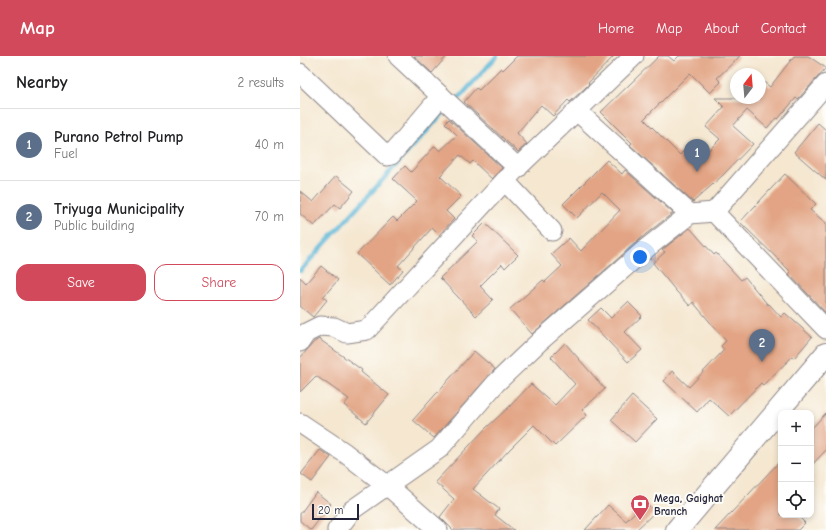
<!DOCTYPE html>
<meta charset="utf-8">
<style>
body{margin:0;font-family:"Comic Neue",sans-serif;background:#f6f6f6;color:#202124}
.controls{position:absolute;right:12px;bottom:12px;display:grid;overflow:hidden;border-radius:8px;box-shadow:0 2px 6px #0003}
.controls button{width:36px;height:36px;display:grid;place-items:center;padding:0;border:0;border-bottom:1px solid #e0e0e0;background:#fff;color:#202124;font:20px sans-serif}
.compass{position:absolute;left:430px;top:12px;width:36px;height:36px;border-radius:50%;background:#fff;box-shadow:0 2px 6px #0003;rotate:16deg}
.scale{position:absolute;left:12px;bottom:10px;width:47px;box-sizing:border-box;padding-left:4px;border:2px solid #22223b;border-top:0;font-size:11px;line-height:14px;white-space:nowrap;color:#22223b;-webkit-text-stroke:3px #fdfcf7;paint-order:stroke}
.you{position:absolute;left:340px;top:201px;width:14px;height:14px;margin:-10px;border:3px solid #fff;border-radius:50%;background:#1a73e8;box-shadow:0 0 0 6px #1a73e833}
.badge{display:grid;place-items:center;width:26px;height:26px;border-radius:50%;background:#d1495b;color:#fff;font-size:13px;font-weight:700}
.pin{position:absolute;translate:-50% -33px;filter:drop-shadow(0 1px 2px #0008)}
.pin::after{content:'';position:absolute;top:21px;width:14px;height:12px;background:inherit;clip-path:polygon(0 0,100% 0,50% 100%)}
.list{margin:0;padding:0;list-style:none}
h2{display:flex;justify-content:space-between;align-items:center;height:52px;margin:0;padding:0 16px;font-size:17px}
h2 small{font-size:13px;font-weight:400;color:#757577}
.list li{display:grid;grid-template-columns:26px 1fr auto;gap:12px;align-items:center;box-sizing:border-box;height:72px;padding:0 16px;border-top:1px solid #e0e0e0}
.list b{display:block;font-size:15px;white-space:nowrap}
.list p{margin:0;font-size:13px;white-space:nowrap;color:#757577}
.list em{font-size:13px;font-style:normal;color:#757577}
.actions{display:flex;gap:8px;padding:12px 16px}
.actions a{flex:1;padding:9px 0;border:1px solid #d1495b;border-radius:12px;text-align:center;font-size:14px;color:#d1495b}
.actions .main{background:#d1495b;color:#fff}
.icon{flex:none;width:22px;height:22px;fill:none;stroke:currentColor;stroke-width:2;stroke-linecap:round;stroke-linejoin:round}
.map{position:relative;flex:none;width:526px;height:474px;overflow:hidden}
header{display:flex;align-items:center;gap:24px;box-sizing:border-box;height:56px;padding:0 20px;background:#d1495b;color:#fff}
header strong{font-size:19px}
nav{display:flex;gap:22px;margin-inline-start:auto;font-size:14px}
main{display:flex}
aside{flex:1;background:#fff}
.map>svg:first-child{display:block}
</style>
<header>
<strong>Map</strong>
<nav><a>Home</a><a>Map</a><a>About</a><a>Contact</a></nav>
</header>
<main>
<aside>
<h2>Nearby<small>2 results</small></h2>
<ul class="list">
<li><span class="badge" style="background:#5c6f8a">1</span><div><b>Purano Petrol Pump</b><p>Fuel</p></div><em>40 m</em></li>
<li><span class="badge" style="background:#5c6f8a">2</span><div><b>Triyuga Municipality</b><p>Public building</p></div><em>70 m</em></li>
</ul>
<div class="actions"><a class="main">Save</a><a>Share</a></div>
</aside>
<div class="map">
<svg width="526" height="474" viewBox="0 0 526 474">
<rect width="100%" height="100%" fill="#fdfcf7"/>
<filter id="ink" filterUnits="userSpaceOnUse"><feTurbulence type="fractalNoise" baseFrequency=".025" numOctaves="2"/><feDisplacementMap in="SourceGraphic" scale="8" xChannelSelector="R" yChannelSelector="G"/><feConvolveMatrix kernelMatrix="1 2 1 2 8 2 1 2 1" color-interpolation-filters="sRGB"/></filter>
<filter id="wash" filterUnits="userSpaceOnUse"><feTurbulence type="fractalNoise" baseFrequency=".012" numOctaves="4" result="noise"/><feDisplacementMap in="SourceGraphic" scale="16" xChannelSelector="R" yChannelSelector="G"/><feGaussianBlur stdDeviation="0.9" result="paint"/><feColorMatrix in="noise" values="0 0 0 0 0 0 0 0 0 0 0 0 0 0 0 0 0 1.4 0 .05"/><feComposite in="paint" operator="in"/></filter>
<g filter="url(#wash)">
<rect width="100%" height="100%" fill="#f5e7d0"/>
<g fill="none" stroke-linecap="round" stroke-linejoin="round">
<g stroke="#58b5d6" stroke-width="4.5">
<path d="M159,42l38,-42"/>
<path d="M0,215l146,-161"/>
</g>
</g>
<g id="blocks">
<g fill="#e2a484">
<path d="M114,0h33l-15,17z"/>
<path d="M217,0h97l-26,27 1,1 -3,3 -16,15 -2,-2 -15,16 -12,-11 -24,28 10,11 -9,8 -54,-50 12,-14 3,2 22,-22 2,2z"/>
<path d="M359,0h9l6,5 5,-5h61l-23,22 4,4 -11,11 -20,-20 -46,46 36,36 8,-10 14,12 18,-18 -14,-12 18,-20 -9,-9h45v-19l10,8 24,-31h14l18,12 -28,31 -2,-1 -18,21 -2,-1 -9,10 -20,-18 -14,16 20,18 -31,32 -29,26 -63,-57 2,-2 -31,-31z"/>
<path d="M149,63l53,49 -10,11 -19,-18 -3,3 -10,-9 -20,21 21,20 -15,15 8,8 -15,16 -7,-7 -34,38 5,4 -13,15 -33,-31 36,-37 4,4 20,-20 -24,-22 12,-13 6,6 24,-26 5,5 17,-16 -12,-12z"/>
<path d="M518,67l8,7v50l-32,-28z"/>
<path d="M307,104l15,14 3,-4 48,43 -27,21 -114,100 -22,-25 33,-29 2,2 17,-16 -11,-12 18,-16 12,13 39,-41 -18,-18 -25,26 -14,-14z"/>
<path d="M485,118l31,30 -6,6 16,13v90l-37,-39 2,-2 -51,-50z"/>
<path d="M36,120l18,15 -14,17 -5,-4 -21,22 -14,-12v-23l13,11z"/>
<path d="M185,167l33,32 -13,13 -3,-4 -22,22 13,14 -17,16 -36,-38 38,-37 -6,-5z"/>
<path d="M390,172l24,27 2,-2 25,27 4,-3 23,28 1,-1 12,13 4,-4 27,24 -18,21 -2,-1 -29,28 -2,-2 -32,33 -20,-18 -12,14 -33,-31 8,-10 17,16 35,-37 -3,-4 5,-5 -33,-39 -3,4 -14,-15 -23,-28 12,-11 -3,-2z"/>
<path d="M21,210l17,14 -15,17 4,3 -14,17 -13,-11v-29l6,6z"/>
<path d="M328,246l14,14 -17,16 17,18 -14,12 -40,-42 13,-12 10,10z"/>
<path d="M19,283l43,31 -1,2 28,23 -23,28 -22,-18 5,-6 -33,-23 -16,16v-34l14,-16z"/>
<path d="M265,287l40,46 -23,21 5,5 -32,31 -21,-21 -25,25 -36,39 26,20 -4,6 19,15h-61l-13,-13 14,-18 -19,-17 51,-54 23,-21 22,-23 24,21 20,-21 -24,-27z"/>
<path d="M174,295l21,18 -61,69 -21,-18z"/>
<path d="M332,340l25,23 -22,23 -24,-22z"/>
<path d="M526,357v37l-15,16v-37z"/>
<path d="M20,394l11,7 -19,25 -11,-8z"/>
<path d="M481,404v55h16l8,8 -7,7h-83z"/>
<path d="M16,436l15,12 -20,26 -11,-9v-7z"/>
<path d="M345,446l10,10 -19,18h-51l23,-25 18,16z"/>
</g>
</g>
</g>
<g filter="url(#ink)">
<use href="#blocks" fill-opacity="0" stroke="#8c8486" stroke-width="1"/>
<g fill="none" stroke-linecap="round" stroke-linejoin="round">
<g stroke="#8c8486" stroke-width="21">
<g id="minor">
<path d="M98,0l120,112"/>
<path d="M0,17l87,83 4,-1 50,-59"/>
<path d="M526,28l-112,128 112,117"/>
<path d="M277,55l113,103"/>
<path d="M205,125l47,50"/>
<path d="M0,286l6,-9 14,-7 14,1 13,6 20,-3 145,-157 122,-117"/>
<path d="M0,367l45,30 43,33 50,44"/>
<path d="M37,474l15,-20 87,-61 57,-66 44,-42 108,-94 42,-33 24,-2"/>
</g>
</g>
<g stroke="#8c8486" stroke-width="24">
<path id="secondary" d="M377,474l149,-176"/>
</g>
<use href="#minor" stroke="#fff" stroke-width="19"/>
<use href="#secondary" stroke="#fff" stroke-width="22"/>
</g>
</g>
<defs>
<g id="bank-pin" transform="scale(1)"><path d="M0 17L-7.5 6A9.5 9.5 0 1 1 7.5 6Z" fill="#d1495b" stroke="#fdfcf7"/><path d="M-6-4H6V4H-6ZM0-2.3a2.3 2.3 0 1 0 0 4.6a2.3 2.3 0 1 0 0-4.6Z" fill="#fff"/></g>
</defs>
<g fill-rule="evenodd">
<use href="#bank-pin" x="340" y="448"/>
</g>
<g text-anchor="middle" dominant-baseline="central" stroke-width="4" stroke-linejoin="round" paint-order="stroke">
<g font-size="11" font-weight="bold" fill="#22223b" stroke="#fdfcf7" text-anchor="start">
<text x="354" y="442">Mega, Gaighat<tspan x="354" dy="13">Branch</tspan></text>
</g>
</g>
</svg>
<div class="controls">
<button>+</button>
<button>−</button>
<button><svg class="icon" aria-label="locate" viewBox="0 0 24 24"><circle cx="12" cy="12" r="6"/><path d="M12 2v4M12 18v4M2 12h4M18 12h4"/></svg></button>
</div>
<svg class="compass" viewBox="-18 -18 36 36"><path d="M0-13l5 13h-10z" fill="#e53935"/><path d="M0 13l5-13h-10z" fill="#757577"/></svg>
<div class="scale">20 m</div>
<div class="you"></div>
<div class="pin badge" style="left:397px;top:116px;background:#5c6f8a">1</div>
<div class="pin badge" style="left:462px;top:306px;background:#5c6f8a">2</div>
</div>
</main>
